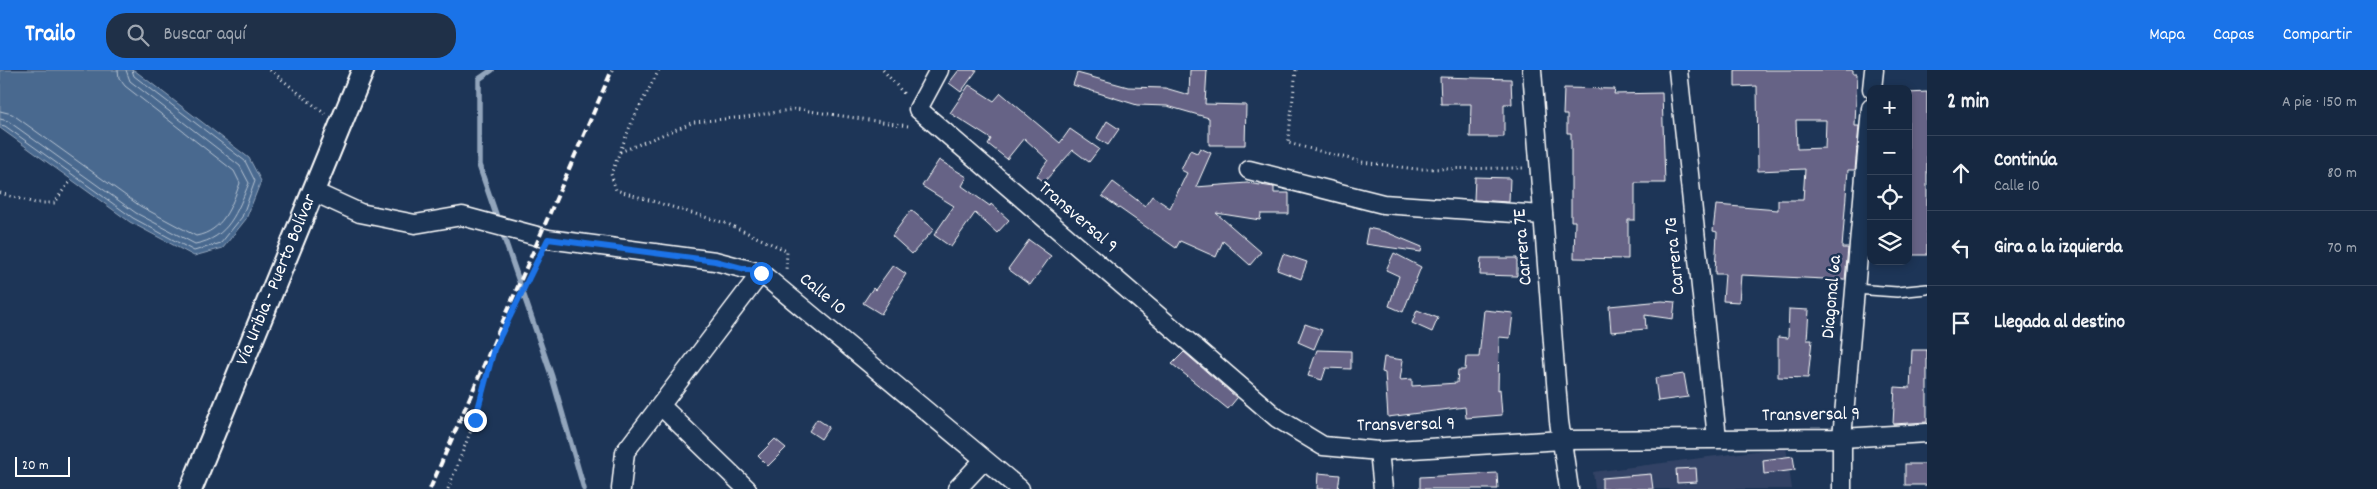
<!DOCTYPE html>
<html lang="es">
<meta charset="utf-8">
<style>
body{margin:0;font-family:Dekko,sans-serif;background:#1f3048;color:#f1f3f6}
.controls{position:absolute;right:15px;top:15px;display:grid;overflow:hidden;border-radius:10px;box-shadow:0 2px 8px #0003}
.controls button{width:45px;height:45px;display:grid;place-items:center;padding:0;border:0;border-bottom:1px solid #35445a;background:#162841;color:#f1f3f6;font:25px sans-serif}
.scale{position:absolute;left:15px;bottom:12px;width:55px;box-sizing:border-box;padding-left:5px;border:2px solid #fff;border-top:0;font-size:14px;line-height:18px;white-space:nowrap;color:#fff;-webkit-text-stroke:4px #1d3557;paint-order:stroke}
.stop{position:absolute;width:15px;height:15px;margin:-11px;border:4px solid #1a73e8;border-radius:50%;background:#fff}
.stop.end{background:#1a73e8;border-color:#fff;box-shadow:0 1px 5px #0008}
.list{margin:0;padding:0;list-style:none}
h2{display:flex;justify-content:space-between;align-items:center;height:65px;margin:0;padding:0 20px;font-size:21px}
h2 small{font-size:16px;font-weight:400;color:#9ea6b1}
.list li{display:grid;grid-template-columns:32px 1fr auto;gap:15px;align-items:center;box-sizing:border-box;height:75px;padding:0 20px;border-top:1px solid #35445a}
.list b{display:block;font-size:19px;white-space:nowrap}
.list p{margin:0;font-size:16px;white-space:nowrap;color:#9ea6b1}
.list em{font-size:16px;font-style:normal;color:#9ea6b1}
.icon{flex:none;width:28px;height:28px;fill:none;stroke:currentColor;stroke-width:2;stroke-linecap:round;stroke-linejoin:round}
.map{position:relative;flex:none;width:1927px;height:419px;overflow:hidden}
header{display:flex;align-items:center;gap:30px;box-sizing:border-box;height:70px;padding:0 25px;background:#1a73e8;color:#fff}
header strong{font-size:24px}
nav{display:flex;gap:28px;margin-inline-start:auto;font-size:18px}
.search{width:350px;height:45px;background:#1f3048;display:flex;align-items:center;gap:12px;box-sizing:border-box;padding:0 18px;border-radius:20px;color:#9ea6b1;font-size:19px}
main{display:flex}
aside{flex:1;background:#162841}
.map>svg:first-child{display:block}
</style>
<header>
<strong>Trailo</strong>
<div class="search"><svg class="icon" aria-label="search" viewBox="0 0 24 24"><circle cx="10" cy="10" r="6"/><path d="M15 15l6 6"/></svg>Buscar aquí</div>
<nav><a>Mapa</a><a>Capas</a><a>Compartir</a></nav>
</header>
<main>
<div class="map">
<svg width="1927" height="419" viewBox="0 0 1927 419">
<rect width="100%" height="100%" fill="#1d3557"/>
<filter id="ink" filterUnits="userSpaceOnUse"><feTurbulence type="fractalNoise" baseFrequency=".02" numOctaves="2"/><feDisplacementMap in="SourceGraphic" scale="10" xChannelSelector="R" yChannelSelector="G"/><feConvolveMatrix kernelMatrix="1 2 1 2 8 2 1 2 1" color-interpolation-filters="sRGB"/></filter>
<g filter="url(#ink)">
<path fill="#334365" d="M1786,377l6,42h-197l-2,-17z"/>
<path fill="#49698f" stroke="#92a5bc" d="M0,0h134l115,88 12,23 -15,38 -23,29 -29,8 -64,-34 -130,-94z"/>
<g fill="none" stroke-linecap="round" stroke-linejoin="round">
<g stroke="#b6c3d2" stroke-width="1">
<path d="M0,41l12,3 128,92 56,30c27,-5 35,-29 44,-53l-6,-12 -109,-85 -6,-8 -1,-8"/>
<path d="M0,49l8,2 128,92 59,31c34,-6 42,-32 54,-61l-9,-17 -110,-85 -4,-11"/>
<path d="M0,55l5,1 128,92 61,33 27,-8 21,-26 13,-36 -10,-20 -111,-85 -2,-6"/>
</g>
<path stroke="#92a5bc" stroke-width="5.5" d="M492,0l-13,9v86l73,212 32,112"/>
</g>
<g fill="#666486" stroke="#fff" fill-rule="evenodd">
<path d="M959,0h18l-16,22 -12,-9z"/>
<path d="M1190,0h17l-2,34 41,1 -1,40h-36v-27l-42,-12 -30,-1 -64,-20 4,-12 51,14 37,1 24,7z"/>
<path d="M1735,0h118v4h4l-2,52h4l-4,44h-7l-6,78h6l-3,32 -104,-5 -2,27 -16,-1 2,-27h-10l2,-42 -4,-1 3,-26 62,5v-10h25l2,-31 -47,2 -1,-85 -22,1zM1796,50h30l-1,28 -28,1z"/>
<path d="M1440,7l71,2 1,25h-8v33h-34l1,-33h-30z"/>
<path d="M969,15l25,16 7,-8 59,50 10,-14 29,20 -10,13 -16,-12 -29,32 -7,-6 11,-16 -24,-22 -17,21 -19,-15 3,-5 -41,-26z"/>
<path d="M1564,18l51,1 -1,5 48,-1 3,90h-30v37h-7v39l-54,-1 1,-37h-4v-88h-4v-18h-4z"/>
<path d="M1927,22v163h-19v-162z"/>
<path d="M1107,51l12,8 -11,16 -11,-7z"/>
<path d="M1200,78l11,5 -15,34 51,-4 27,4v6h15v21h-28l-1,6 -44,-7 45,39 -11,13 -27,-24 -7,16 -36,-16 -4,7 -74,-52 11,-14 32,24 7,-10 18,12 17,-35 -6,-3 9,-20 7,3z"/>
<path d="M939,90l28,17 -5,9 28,20 1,-2 18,16 -12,13 -22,-20 -24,34 -17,-12 20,-29 -32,-20z"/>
<path d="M1475,107l35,1 -1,24 -35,-2z"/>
<path d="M911,140l23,19 -22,25 -20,-18z"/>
<path d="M1368,158l18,4 36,15 -1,5 -56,-8z"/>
<path d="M1029,170l22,16 -21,29 -22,-16z"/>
<path d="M1394,183l27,14 -18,45 -14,-6 10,-30 -13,-6z"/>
<path d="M1283,184l24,8 -6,17 -24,-9z"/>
<path d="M1481,188h36v18l-37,-1z"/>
<path d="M893,195l13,9 -25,40 -18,-11 10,-15 2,2z"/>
<path d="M1662,231l13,1 -2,17 -28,-4 1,14 -35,3 -2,-26z"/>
<path d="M1789,239l20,1 -2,30h5l-4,38 -30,-1v-40l10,1z"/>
<path d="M1417,240l21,8 -6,14 -20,-9z"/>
<path d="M1484,240l29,3 -3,25 -11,-1 -1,53 2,-1 2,26 -36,3 -1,-11 -77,10 -3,-44 -3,-1 2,-15 19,3 -3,20 12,-1v7l45,-3 1,-13h7l1,-13h13z"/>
<path d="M1305,254l17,6 -8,19 -16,-7z"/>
<path d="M1317,280l34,1v18l-25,-1 -4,12 -14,-4z"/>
<path d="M1912,280h15v72l-34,2 2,-37 15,1z"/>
<path d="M1184,282l53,46 -9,11 -56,-45z"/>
<path d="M1684,304l4,23 -30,4 -3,-23z"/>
<path d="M817,349l12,8 -8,12 -12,-8z"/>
<path d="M775,369l11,9 -18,18 -10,-10z"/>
<path d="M1793,386l2,14 -31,4 -1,-14z"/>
<rect x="1905" y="394" width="22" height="21"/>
<path d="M1696,398l1,14 -20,1 -1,-14z"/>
<path d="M1318,403l22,2 -2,14h-21z"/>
<path d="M1497,403l1,16h-78v-12z"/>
<path d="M1651,404l2,15h-51v-11z"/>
</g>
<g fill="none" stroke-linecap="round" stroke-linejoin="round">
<g stroke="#fff" stroke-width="12">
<path id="service" d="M1855,219l42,3 30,-3"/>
</g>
<g stroke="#fff" stroke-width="21">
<g id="minor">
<path d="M939,0l-21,39 359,309 46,28 56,5 183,-11 280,-2 85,-5"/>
<path d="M1532,0l27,351 10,68"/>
<path d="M1678,0l39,368"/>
<path d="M1872,19l2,-19"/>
<path d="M1249,100l134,34 160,11"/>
<path d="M314,122l46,21 55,11 47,-8 86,23 167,22 46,12 259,216"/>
<path d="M661,336l86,83"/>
<path d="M1379,381l4,38"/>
<path d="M621,419l4,-37 136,-179"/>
<path d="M957,419l27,-29"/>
<path d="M1842,419v-51l29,-330"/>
</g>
</g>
<g stroke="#fff" stroke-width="25">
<g id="tertiary">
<path id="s1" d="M191,419l172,-419"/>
</g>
</g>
<g stroke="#fff" stroke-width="3" stroke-dasharray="1 4" stroke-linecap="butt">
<path d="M270,0l55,44"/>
<path d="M659,0l-26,49 -22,55 5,16 112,34 59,27 -1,20"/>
<path d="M883,0l22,25"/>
<path d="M1296,0l-8,73 74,19 54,7 107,-1"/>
<path d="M620,82l74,-30 51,-5 51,-8 112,17"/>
<path d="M0,123l35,10h20l6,-10 10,-12"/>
<path d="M448,419l27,-69 19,-71 46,-94"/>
</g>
<use href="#service" stroke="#1d3557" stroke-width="9"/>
<use href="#minor" stroke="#1d3557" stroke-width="18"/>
<use href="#tertiary" stroke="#1d3557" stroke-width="21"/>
<path stroke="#fff" stroke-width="4" stroke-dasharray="8 4" stroke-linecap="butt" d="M430,419l182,-419"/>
</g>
</g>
<g fill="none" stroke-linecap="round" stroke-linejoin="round" filter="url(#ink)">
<path stroke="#1a73e8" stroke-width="6" d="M475,350l19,-71 54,-110 167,22 46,12"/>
</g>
<g text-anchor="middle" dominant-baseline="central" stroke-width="5" stroke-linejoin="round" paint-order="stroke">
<g font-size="19" fill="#fff" stroke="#1d3557">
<text transform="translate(1077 148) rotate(41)">Transversal 9</text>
<text transform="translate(1524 177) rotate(-95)">Carrera 7E</text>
<text transform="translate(1676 186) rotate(-96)">Carrera 7G</text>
<text stroke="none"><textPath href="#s1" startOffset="226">Vía Uribia - Puerto Bolívar</textPath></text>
<text transform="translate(822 225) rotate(40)">Calle 10</text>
<text transform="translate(1833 227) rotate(-85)">Diagonal 6a</text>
<text transform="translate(1811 346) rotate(-1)">Transversal 9</text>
<text transform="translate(1406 356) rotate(-1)">Transversal 9</text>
</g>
</g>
</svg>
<div class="controls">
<button>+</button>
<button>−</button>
<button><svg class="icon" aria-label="locate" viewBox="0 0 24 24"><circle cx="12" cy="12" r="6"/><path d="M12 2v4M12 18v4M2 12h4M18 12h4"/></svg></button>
<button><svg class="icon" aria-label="layers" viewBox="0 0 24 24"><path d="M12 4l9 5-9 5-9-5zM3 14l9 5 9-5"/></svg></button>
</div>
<div class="scale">20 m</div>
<div class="stop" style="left:761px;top:203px"></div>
<div class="stop end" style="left:475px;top:350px"></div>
</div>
<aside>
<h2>2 min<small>A pie · 150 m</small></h2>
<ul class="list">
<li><svg class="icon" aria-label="ahead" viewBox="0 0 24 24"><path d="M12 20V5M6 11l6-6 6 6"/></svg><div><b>Continúa</b><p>Calle 10</p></div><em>80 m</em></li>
<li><svg class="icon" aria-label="left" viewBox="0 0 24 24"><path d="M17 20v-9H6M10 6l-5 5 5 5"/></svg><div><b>Gira a la izquierda</b></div><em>70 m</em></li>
<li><svg class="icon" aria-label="arrive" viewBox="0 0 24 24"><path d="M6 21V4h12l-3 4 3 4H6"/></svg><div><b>Llegada al destino</b></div></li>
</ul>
</aside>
</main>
